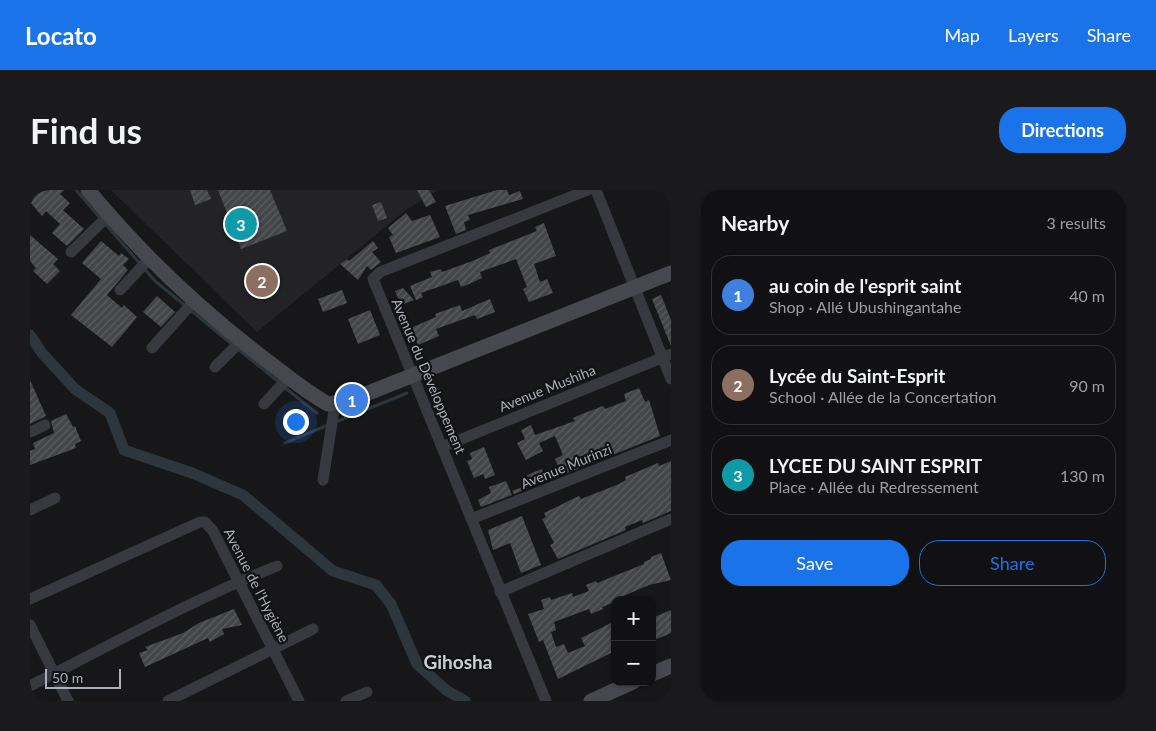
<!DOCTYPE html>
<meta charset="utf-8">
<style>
body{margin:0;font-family:Lato,sans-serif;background:#1a1a1c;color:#f1f3f6}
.controls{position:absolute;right:15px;bottom:15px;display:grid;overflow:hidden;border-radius:10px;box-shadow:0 1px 4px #0004}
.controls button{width:45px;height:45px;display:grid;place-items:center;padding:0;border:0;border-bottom:1px solid #303133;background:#111113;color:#f1f3f6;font:25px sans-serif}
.scale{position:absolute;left:15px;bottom:12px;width:76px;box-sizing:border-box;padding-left:5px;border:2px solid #aaafb8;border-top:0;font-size:14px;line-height:18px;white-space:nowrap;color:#aaafb8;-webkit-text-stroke:4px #121214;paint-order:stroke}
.you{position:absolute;left:265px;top:231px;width:18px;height:18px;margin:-12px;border:4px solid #fff;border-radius:50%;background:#1a73e8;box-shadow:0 0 0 8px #1a73e833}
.badge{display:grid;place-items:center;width:32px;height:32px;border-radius:50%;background:#1a73e8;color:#fff;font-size:16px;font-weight:700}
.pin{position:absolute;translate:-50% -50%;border:2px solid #fff;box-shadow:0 1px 5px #0006}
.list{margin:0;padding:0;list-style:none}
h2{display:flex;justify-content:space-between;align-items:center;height:65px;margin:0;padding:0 20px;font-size:21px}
h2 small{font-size:16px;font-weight:400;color:#9c9da0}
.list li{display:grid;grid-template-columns:32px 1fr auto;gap:15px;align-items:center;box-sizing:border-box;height:80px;margin:0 10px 10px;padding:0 10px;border:1px solid #303133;border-radius:20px}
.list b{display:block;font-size:19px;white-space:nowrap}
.list p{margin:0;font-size:16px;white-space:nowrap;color:#9c9da0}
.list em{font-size:16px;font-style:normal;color:#9c9da0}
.actions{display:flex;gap:10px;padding:15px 20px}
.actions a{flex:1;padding:11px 0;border:1px solid #1a73e8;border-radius:20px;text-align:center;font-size:18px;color:#1a73e8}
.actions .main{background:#1a73e8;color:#fff}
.map{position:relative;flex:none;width:641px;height:511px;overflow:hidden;border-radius:20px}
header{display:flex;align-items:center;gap:30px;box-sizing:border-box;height:70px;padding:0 25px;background:#1a73e8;color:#fff}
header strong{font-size:24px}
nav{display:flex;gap:28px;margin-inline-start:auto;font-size:18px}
.intro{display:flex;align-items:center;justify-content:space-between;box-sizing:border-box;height:120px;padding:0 30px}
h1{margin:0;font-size:35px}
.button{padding:12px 22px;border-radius:20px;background:#1a73e8;color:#fff;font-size:18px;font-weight:700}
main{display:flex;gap:30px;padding:0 30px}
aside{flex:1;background:#111113;border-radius:20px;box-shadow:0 1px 4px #0004}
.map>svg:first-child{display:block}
</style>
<header>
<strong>Locato</strong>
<nav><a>Map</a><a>Layers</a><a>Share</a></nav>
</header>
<div class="intro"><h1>Find us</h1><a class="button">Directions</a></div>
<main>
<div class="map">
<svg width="641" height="511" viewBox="0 0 641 511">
<defs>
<pattern id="building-hatch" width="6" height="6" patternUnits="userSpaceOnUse" patternTransform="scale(1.25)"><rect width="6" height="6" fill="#444549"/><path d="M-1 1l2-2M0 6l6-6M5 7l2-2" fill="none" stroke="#5c5d61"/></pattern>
</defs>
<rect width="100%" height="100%" fill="#171719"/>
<path fill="#232326" d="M81,0h327l-32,20 -149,122z"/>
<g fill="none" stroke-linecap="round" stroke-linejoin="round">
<g stroke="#2e363d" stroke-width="3">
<path d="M46,0l79,91 78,64"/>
<path d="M208,159l42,34"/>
<path d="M254,197l33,26"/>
<path d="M306,232l71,-29"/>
<path d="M255,253l43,-18"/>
</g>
<path stroke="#2e363d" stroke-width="11" d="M0,145l12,18 33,36 35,24 14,37 68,23 51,22 90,76 43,14 15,19 26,60 29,26 19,11"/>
</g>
<g fill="url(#building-hatch)">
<path d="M0,0h34l-4,4 10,9 -7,7 21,19 -17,17 -15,-13 8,-9 -14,-13 -4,5 -12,-14z"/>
<path d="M160,0h17l4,9 -16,6z"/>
<path d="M188,0h52l17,41 -46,18z"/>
<path d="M387,0h12l7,12 -10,5z"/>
<path d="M467,0h10l2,5 11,-4 3,8 -55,16 2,5 -6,2 2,8 -10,4 -11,-28z"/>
<path d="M351,12l6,16 -9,3 -6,-16z"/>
<path d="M376,23l6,8 18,-6 10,22 -44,16 -7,-16 4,-2 -5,-7z"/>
<path d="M514,33l12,33 -22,8 6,18 7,-3 6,14 -24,9 -6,-13 4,-2 -11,-28 -36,13 2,6 -13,6 -8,3 -3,-7 -37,13 2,4 -7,3 -6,-14 22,-9 -2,-5 11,-3 1,3 33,-12 15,-7 -1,-3 48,-19 -2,-4z"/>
<path d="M0,45l28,24 -5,5 7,7 -13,13 -14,-13 3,-3 -6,-7z"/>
<path d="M71,51l18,15 2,-3 8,6 -6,6 5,5 -21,25 15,13 2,-3 13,12 -25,30 -41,-32 30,-36 -19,-16z"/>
<path d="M343,51l5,7 -6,4 9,10 -10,8 -4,-4 -9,14 -18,-16 7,-5 2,2z"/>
<path d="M373,98l11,12 -13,5 -6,-14z"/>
<path d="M312,100l5,13 -24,9 -5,-13z"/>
<path d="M631,105l10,25v26l-19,-47z"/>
<path d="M127,106l18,16 -14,15 -18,-15z"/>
<path d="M460,109l5,13 -18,7 -2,-4 -39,14 3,7 -21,9 -7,-17 25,-11 -1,-3 25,-9 2,6z"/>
<path d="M340,120l10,25 -22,9 -10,-25z"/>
<path d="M0,190l16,36 -16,8z"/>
<path d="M609,198l6,14 4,-2 11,36 -98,39 -7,-16 8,-4 -8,-19 -16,7 4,8 -17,9 -9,-17 8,-4 -4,-9 10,-5 4,10 40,-14 -2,-3 9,-4 21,-8 2,3 21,-8 -2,-7z"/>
<path d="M36,224l7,13 2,-1 6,15 -6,3 1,4 -46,17v-14l5,-2 -2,-6 21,-10 -3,-12z"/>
<path d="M454,257l11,28 -10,4 -2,-5 -9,4 -7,-17 5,-2 -2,-6z"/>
<path d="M641,271v50l-28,12 -1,-3 -17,7 1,3 -68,29 -8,-14 4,-2 -12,-24 4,-2 -2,-4 35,-17 2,3 38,-15 7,-4 -1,-3 33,-14 1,3z"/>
<path d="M512,279l4,12 -16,5 -3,-11z"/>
<path d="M476,291l6,14 -31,12 -3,-7 13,-7 -2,-6z"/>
<path d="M496,296l1,3 -13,5 -2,-3z"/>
<path d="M492,326l19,49 -20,8 -11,-30 -17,7 -5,-20z"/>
<path d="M631,363l10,27 -22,5 -35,15 1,2 -13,5 1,2 -12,5 -2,-5 -35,13 2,8 -5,2 5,15 8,-3 4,9 17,-7 -4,-8 34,-17v30l-57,28 -15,-39 -4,2 -11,-28 16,-5 -3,-9 9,-3 1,3 21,-7 1,4 16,-6 -3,-6 10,-4 1,2 47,-19v-2l7,-3v-2z"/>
<path d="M204,419l8,16 -20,4 2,5 -14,8 -2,-4 -63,29 -6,-14 9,-3 -3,-3 38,-14 16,-10z"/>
<path d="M641,420v23l-19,8v-23z"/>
</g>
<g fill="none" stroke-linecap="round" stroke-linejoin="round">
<g stroke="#38393e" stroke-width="11">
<path d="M566,0l75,189"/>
<path d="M41,62l38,-37"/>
<path d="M90,100l29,-31"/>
<path d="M122,158l42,-47"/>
<path d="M185,177l26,-26"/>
<path d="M234,214l25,-27"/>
<path d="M0,242l15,-7"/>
<path d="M412,257l229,-93"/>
<path d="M293,290l12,-76"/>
<path d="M0,320l25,-12"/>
<path d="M441,329l200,-79"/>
<path d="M470,402l171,-73"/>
<path d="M0,409l170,-77h5l8,9 86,170"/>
<path d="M0,435l38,76"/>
<path d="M0,496c82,-42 162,-86 247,-120"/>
<path d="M138,511l145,-72"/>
<path d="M316,511l21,-9"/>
<path d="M516,511l-173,-422 7,-7 208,-82"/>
</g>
<g stroke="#47484e" stroke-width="15">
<path d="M58,0c53,64 112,120 178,170 20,15 40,32 62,44l20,-3 323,-128"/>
<path d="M622,484l19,-8"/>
<path d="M561,511l42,-19"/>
</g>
</g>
<g text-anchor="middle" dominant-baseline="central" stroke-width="4.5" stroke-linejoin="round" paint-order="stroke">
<g font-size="14" fill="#aaafb8" stroke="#121214">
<text transform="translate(399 186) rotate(67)">Avenue du Développement</text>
<text transform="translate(517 198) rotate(-22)">Avenue Mushiha</text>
<text transform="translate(536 276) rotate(-22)">Avenue Murinzi</text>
<text transform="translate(227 395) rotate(63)">Avenue de l'Hygiène</text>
</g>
<g font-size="19" font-weight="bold" fill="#cbced5" stroke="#121214">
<text x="428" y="471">Gihosha</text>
</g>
</g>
</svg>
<div class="controls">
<button>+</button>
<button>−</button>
</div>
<div class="scale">50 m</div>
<div class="you"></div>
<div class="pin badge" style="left:322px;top:210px;background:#3f7fe0">1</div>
<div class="pin badge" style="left:232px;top:91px;background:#8d6e63">2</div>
<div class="pin badge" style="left:211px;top:34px;background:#0f9aa8">3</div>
</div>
<aside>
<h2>Nearby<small>3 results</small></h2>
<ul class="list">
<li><span class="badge" style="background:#3f7fe0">1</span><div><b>au coin de l'esprit saint</b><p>Shop · Allé Ubushingantahe</p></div><em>40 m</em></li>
<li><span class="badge" style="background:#8d6e63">2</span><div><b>Lycée du Saint-Esprit</b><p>School · Allée de la Concertation</p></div><em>90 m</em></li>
<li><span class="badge" style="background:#0f9aa8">3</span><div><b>LYCEE DU SAINT ESPRIT</b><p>Place · Allée du Redressement</p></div><em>130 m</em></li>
</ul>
<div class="actions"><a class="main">Save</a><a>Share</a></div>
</aside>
</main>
